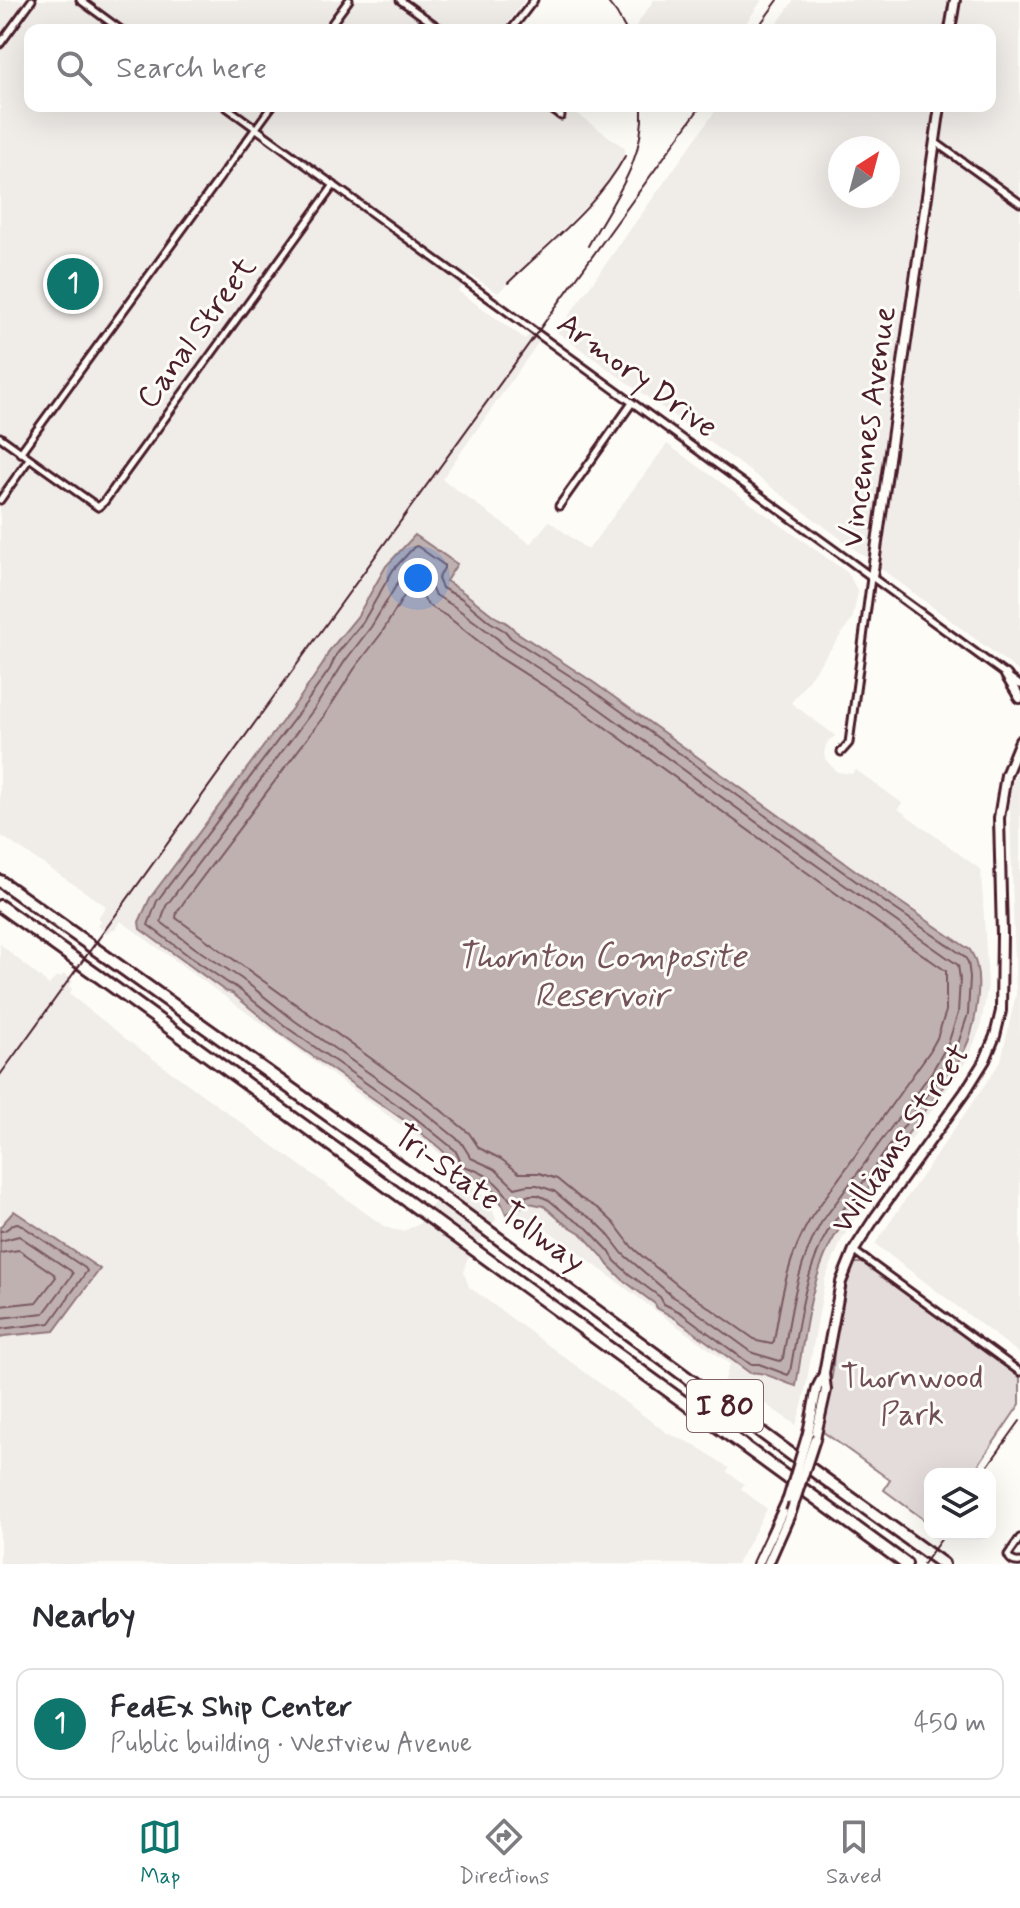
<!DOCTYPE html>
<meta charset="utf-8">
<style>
body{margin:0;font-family:Mynerve,sans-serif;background:#f7f7f7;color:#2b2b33}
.controls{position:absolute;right:24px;bottom:24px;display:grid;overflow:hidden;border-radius:16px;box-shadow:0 8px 32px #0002}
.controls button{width:72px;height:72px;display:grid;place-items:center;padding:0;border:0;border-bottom:2px solid #e1e1e2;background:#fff;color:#2b2b33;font:40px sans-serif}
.compass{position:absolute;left:828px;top:136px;width:72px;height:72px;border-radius:50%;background:#fff;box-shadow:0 8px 32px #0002;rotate:36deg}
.you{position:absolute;left:418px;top:578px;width:28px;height:28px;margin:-20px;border:6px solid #fff;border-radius:50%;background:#1a73e8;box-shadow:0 0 0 12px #1a73e833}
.badge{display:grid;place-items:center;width:52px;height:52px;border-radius:50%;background:#0f766e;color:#fff;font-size:26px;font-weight:700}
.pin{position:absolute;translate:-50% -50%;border:4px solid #fff;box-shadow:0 2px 8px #0006}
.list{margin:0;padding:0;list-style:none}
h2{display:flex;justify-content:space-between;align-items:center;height:104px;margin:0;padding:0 32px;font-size:34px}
h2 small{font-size:26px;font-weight:400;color:#7c7c81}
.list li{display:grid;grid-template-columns:52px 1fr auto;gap:24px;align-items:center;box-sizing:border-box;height:112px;margin:0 16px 16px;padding:0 16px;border:2px solid #e1e1e2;border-radius:16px}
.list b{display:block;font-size:30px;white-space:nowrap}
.list p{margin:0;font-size:26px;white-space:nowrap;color:#7c7c81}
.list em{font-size:26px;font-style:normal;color:#7c7c81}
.icon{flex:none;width:44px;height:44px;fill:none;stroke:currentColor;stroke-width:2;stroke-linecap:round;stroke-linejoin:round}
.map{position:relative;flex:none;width:1020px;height:1564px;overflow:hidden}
.search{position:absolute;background:#fff;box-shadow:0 8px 32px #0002;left:24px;right:24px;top:24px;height:88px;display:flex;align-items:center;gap:20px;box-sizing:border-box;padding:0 28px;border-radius:16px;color:#7c7c81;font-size:30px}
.sheet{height:232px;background:#fff}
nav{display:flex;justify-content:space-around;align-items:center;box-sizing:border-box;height:112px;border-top:2px solid #e1e1e2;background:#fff;font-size:22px;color:#7c7c81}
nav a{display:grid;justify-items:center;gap:4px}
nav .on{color:#0f766e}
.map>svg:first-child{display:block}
</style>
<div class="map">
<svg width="1020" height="1564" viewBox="0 0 1020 1564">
<rect width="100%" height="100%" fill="#fdfcf7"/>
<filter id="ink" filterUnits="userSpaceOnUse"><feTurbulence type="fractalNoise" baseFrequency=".0125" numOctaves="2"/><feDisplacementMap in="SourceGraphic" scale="16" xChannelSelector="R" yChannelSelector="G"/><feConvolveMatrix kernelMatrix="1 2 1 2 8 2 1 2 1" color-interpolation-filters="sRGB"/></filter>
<g filter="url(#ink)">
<g fill="#f0ece8" fill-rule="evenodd">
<path d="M0,0h524l-21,30h-473v76h536l59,42 -1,11 -26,35 -100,99 -27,-18 -13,16 67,48 5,-5 10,6 -98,139 89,65 18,-23 39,29 79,-106 181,129 10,19 -6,28 -61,83 45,33 -7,4 -4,7 -1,7 2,6 11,12 15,2 4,-4 46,33 -4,6 83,61 7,115 -8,44 -12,29 -10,16 -100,139 -16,26 -17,40 -22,123 -7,23 -49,-34 -4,8 -20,-14 7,-21 -71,-51 -126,-94 -27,-5 -11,-21 -10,-9 -16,-8 -19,-3 -2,-9 -10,-12 -317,-231 -6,8 -5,1 -3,3 -10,-7 4,-5 -3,-3 8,-12 -106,-71z"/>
<path d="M654,0h108l-21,30h-104l-1,-4z"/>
<path d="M794,0h226v672l-273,-203 -190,-137 162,-226h271v-76h-217zM840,148h48v48h-48z"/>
<path d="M1020,769v585l-145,-110 126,-183 15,-67 -7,-207z"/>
<path d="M0,944l49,41 8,-9 3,2 4,-4 9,7 -4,5 3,3 -3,5 61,48 255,185 9,3 9,1 15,-6 31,-42 22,4 9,5 9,10 7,17 -30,43 -2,11 5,14 198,146 28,12 34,23 -2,4 17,12 -3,5 26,20 -30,55h-737z"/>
</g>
<path fill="#e3dcda" stroke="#967e82" stroke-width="2" d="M847,1263h17l8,5 148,109v27l-48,70h-42v50l-46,-34 6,-10 -68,-49 11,-61 1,-37 7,-66z"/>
<g fill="#c0b1b1" stroke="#91777b" stroke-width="2">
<path d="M415,535l42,29 -11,17c18,10 32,23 48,35 8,5 16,7 21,15l78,51 294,211 83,57c16,23 6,77 -6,101 -12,27 -31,49 -48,72 -27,36 -54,74 -80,111 -27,45 -31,100 -40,152 -14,-3 -32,-16 -46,-13l-74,-54 -19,-11 -2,-4 -32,-24 -15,-15 -6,-9 -20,-22 -20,-12 -18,-16 -15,-3 -23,11c-10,-29 -27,-37 -56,-41 1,-2 3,-4 3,-6 2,-12 -36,-35 -45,-44l-124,-87 -52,-43 -7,-2 -85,-62 -1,-7 11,-24 149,-199 24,-35 6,-13 28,-34 29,-51z"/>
<path d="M14,1211l86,58 -46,62 -50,5 -4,2v-111z"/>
</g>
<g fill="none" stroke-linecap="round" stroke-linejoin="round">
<g stroke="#795961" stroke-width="2">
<path d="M417,546l27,19v3l-6,11 4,9 19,10 29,24 15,9 6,7 78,50 293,212 82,56 4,6 2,15 -2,37 -11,33 -18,31 -110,151c-25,43 -30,94 -39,143l-2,3 -29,-11h-9l-70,-52 -16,-8 -4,-7 -31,-23 -14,-13 -6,-10 -22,-23 -20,-13 -18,-15 -11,-5h-8l-16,6 -4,-1c-12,-18 -25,-28 -47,-34l-8,-16 -42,-34 -124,-87 -53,-42 -8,-4 -39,-27 -41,-31 9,-24 149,-198 24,-34 6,-14 27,-33 30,-52 21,-23z"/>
<path d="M419,560l11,8 -1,14 5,12 21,13 43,32 7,8 78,50 202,146 173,122 2,14 -2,34 -10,31 -17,29 -110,150c-24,41 -30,88 -38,135l-3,3 -27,-8 -66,-48 -15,-9 -49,-42 -17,-22 -12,-12 -21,-13 -19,-16 -17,-6h-9l-13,3 -20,-19 -24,-11 -10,-16 -42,-34 -124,-87 -53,-42 -47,-31 -34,-26 5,-16 148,-197 31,-48 26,-34 31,-51 13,-15z"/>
<path d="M414,584l14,21 20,12 49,39 80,51 271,195 98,69v40l-9,27 -7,13 -118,165c-24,39 -31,81 -38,125l-3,3 -14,-3 -77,-54 -37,-30 -11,-10 -18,-24 -15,-14 -19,-11 -23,-19 -18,-6h-20l-18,-14 -22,-11 -10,-15 -43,-35 -250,-180 1,-6 9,-13 138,-183 31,-48 26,-34 29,-48z"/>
<path d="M0,1231c8,1 10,-8 18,-8l67,45 2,3 -37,52 -50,6"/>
<path d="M0,1241l19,-5 52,35 2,3 -29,39 -44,5"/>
<path d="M0,1253l19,-3 35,24 2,3 -19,25 -37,4"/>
</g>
<g stroke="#4a1f2b" stroke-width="11">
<g id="street">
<path d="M80,0l41,30"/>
<path d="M400,0l42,30"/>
<path d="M327,30l22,-30"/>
<path d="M511,30l23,-30"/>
<path d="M0,44l32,-44"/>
<path d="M225,106l795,579"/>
<path d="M547,106l14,10"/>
<path d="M935,142l85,61"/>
<path d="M0,437l98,70 6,-5 230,-317"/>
<path d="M20,453l252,-347"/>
<path d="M0,500l29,-41"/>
<path d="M559,506l73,-103"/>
<path d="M841,752l8,-9 22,-165"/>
<path d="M854,1251l166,121"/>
<path d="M1020,1538l-12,17c2,5 6,8 12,7"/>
</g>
</g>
<g stroke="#4a1f2b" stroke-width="14">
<g id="secondary">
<path d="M950,30l5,-30"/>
<path d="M872,577l68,-471"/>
<path d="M1006,675l14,23"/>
<path d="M808,1433l9,-45 7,-14"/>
<path d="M815,1439l11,-49 -2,-17 17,-91 13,-32 22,-34 89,-124 20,-32 10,-24 6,-25 1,-77 -3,-116 7,-43 14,-34"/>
<path d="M758,1564l30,-65"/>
<path d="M768,1564l23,-52"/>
</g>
</g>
<g stroke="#4a1f2b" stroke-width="16">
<g id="highway">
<path d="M0,881l419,299 403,297 121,87"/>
<path d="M0,906l101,72 805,586"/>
</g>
</g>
<use href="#street" stroke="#fdfcf7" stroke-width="5"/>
<use href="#secondary" stroke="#fdfcf7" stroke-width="8"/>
<use href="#highway" stroke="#fdfcf7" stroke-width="10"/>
<g stroke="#4a1f2b" stroke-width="2">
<path d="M606,0l11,14 9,16"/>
<path d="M756,30l22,-30"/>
<path d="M588,246c26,-47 57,-85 54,-140"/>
<path d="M508,283c40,-39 90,-77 117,-127"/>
<path d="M0,1075l701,-969"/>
<path d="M982,1474l38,-53"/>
<path d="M923,1564l22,-30"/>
</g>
<g stroke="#4a1f2b" stroke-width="14" stroke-linecap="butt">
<g id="secondary-bridge">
<path d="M788,1499l20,-66"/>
<path d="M791,1512l24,-73"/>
</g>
</g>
<use href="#secondary-bridge" stroke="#fdfcf7" stroke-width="8"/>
</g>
</g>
<g text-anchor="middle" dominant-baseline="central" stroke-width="6" stroke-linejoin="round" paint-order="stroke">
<rect fill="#fdfcf7" stroke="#806168" stroke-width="2" x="687" y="1380" width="76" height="52" rx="6"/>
<g font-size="30" font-weight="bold" fill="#4a1f2b">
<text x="725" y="1406">I 80</text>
</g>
<g font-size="32" fill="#4a1f2b" stroke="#fdfcf7">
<text transform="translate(197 333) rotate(-54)">Canal Street</text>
<text transform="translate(637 376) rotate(36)">Armory Drive</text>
<text transform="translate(869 427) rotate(-82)">Vincennes Avenue</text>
<text transform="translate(901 1139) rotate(-56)">Williams Street</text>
<text transform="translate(489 1199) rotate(36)">Tri-State Tollway</text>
</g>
<g font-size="32" fill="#704e57" stroke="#fdfcf7">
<text x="912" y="1378">Thornwood<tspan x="912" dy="37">Park</tspan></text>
</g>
<g font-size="34" font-style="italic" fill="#73525a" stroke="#fdfcf7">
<text x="601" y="957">Thornton Composite<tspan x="601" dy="39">Reservoir</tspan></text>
</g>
</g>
</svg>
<div class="controls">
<button><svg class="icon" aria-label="layers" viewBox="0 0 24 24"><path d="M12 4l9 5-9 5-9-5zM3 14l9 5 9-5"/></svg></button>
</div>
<svg class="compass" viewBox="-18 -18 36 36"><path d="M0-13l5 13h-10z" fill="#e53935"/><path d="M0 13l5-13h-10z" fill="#7c7c81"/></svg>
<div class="you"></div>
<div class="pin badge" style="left:73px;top:284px">1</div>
<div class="search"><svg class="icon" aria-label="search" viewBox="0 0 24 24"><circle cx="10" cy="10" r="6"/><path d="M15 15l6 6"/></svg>Search here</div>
</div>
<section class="sheet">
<h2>Nearby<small></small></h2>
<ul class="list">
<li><span class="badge">1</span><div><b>FedEx Ship Center</b><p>Public building · Westview Avenue</p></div><em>450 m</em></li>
</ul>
</section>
<nav>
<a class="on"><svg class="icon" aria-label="map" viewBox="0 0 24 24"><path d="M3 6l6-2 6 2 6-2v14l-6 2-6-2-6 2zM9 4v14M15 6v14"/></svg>Map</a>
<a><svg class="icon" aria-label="directions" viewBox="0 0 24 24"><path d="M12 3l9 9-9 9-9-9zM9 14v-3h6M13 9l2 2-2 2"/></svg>Directions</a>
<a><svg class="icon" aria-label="saved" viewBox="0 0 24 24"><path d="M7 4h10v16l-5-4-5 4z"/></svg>Saved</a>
</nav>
